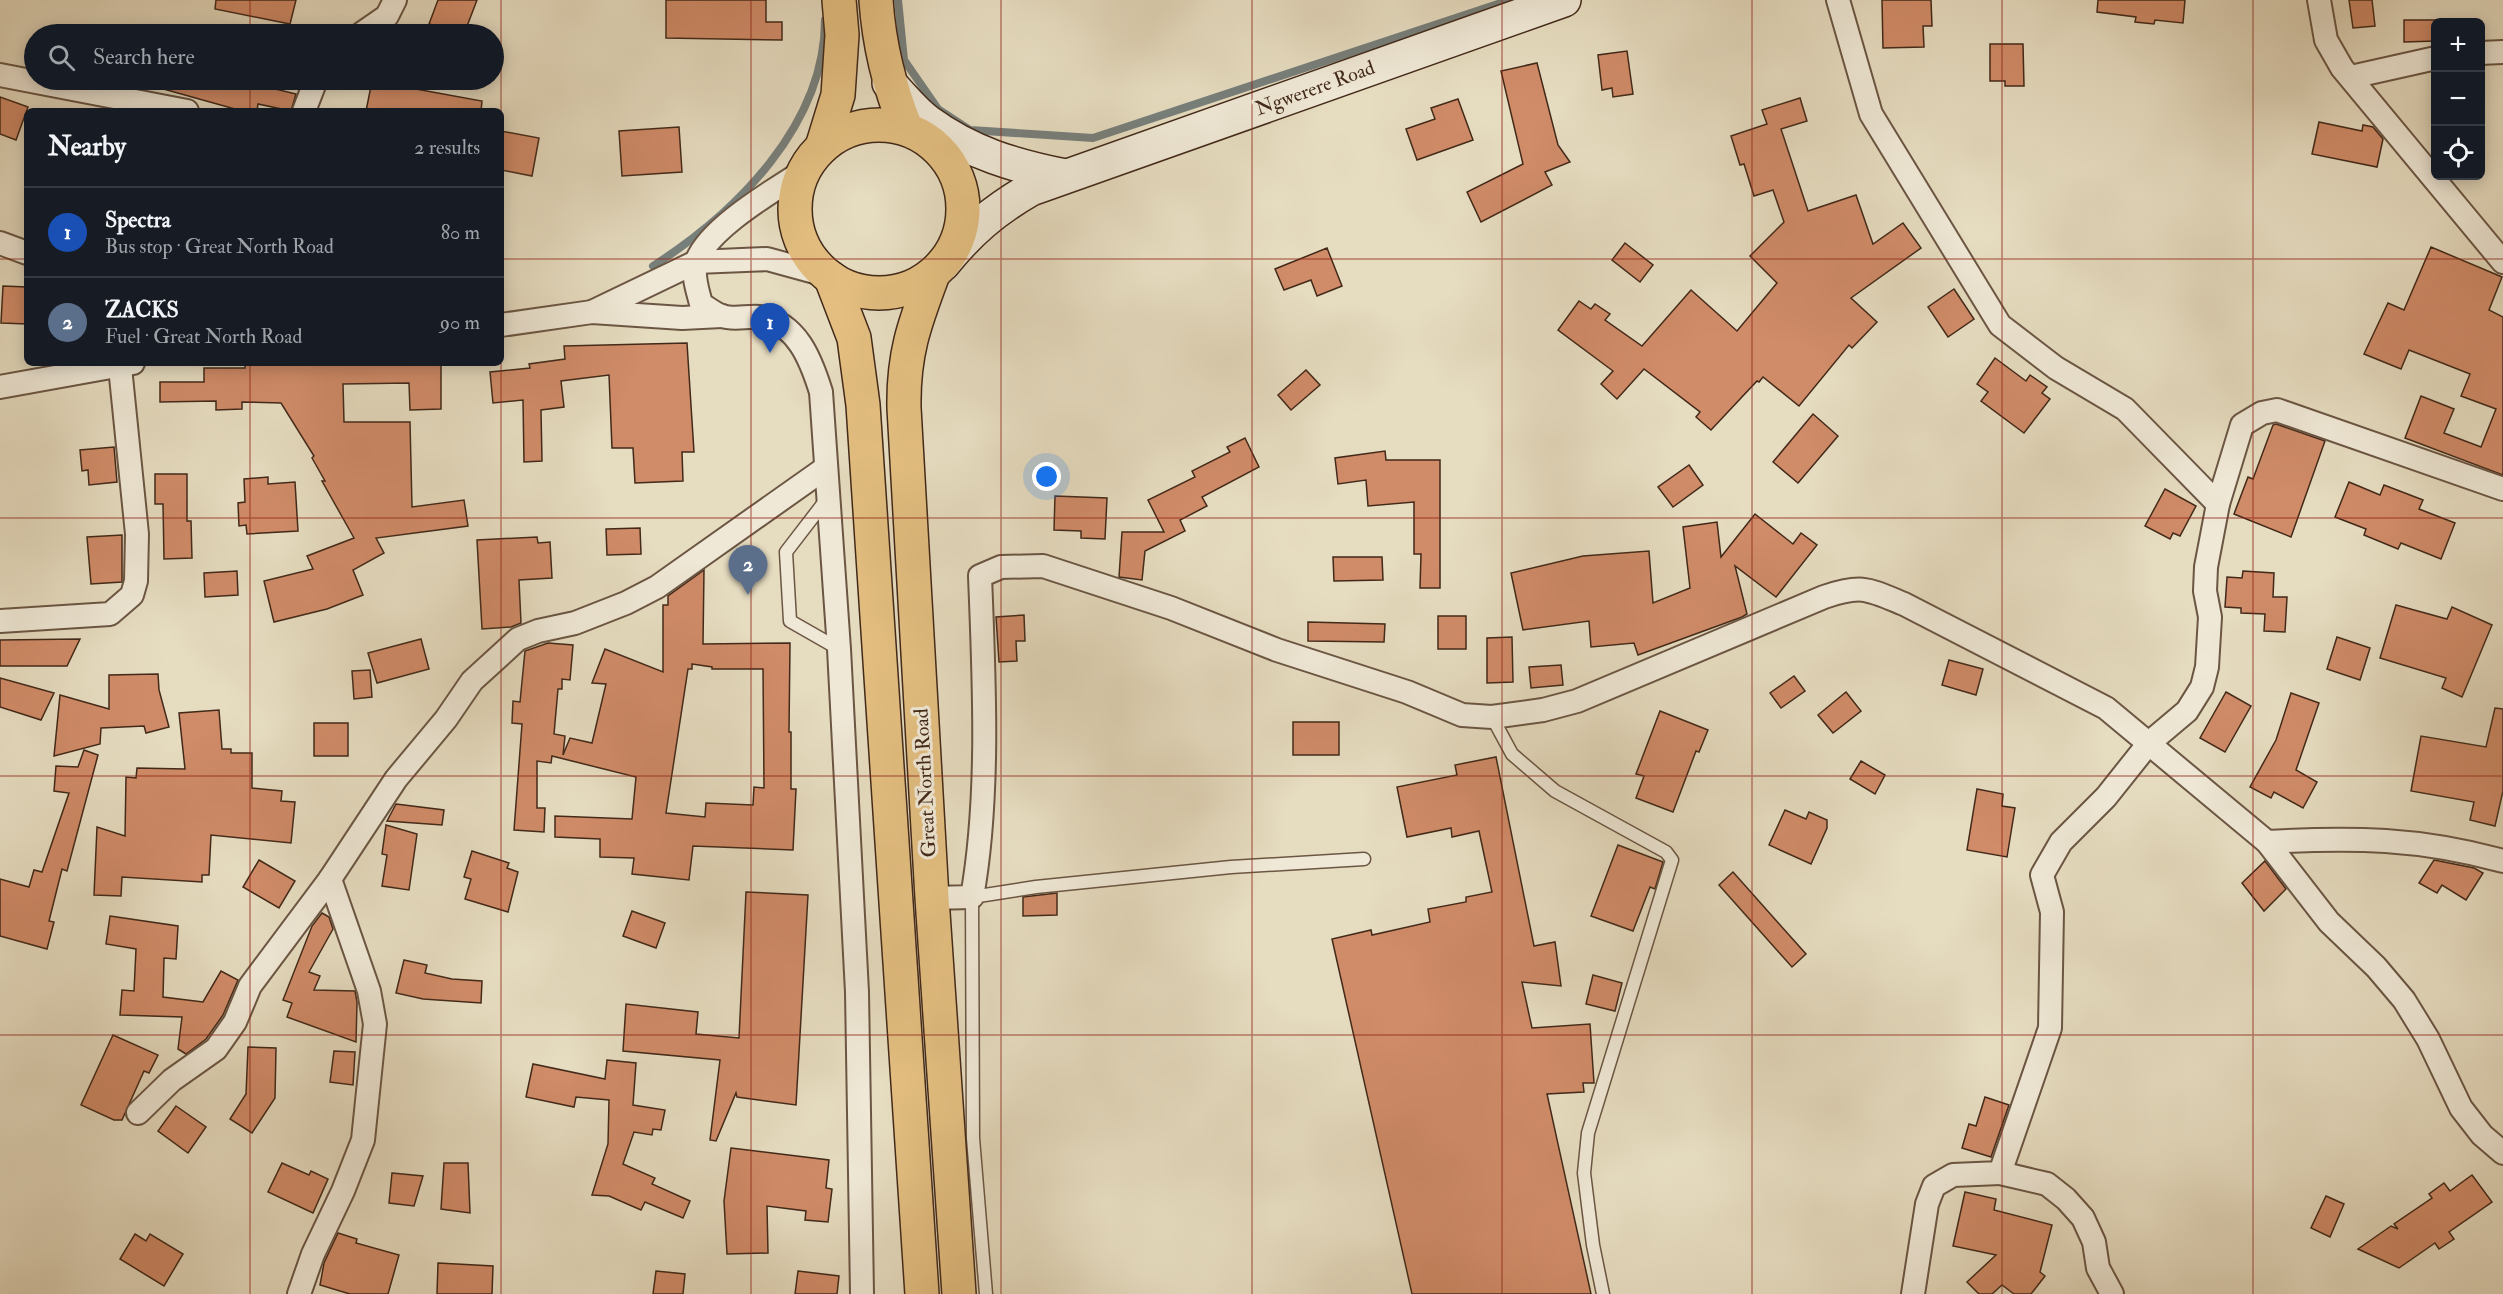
<!DOCTYPE html>
<meta charset="utf-8">
<style>
body{margin:0;font-family:"IM FELL Double Pica",serif;background:#242831;color:#f1f3f6}
.controls{position:absolute;right:18px;top:18px;display:grid;overflow:hidden;border-radius:9px;box-shadow:0 3px 15px #0003}
.controls button{width:54px;height:54px;display:grid;place-items:center;padding:0;border:0;border-bottom:2px solid #363941;background:#171b24;color:#f1f3f6;font:30px sans-serif}
.you{position:absolute;left:1047px;top:477px;width:21px;height:21px;margin:-15px;border:4px solid #fff;border-radius:50%;background:#1a73e8;box-shadow:0 0 0 9px #1a73e833}
.badge{display:grid;place-items:center;width:39px;height:39px;border-radius:50%;background:#8c9099;color:#fff;font-size:20px;font-weight:700}
.pin{position:absolute;translate:-50% -50px;filter:drop-shadow(0 2px 3px #0008)}
.pin::after{content:'';position:absolute;top:32px;width:21px;height:18px;background:inherit;clip-path:polygon(0 0,100% 0,50% 100%)}
.list{margin:0;padding:0;list-style:none}
h2{display:flex;justify-content:space-between;align-items:center;height:78px;margin:0;padding:0 24px;font-size:26px}
h2 small{font-size:20px;font-weight:400;color:#9ea1a6}
.list li{display:grid;grid-template-columns:39px 1fr auto;gap:18px;align-items:center;box-sizing:border-box;height:90px;padding:0 24px;border-top:2px solid #363941}
.list b{display:block;font-size:22px;white-space:nowrap}
.list p{margin:0;font-size:20px;white-space:nowrap;color:#9ea1a6}
.list em{font-size:20px;font-style:normal;color:#9ea1a6}
.icon{flex:none;width:33px;height:33px;fill:none;stroke:currentColor;stroke-width:2;stroke-linecap:round;stroke-linejoin:round}
.map{position:relative;flex:none;width:2503px;height:1294px;overflow:hidden}
.search{position:absolute;background:#171b24;box-shadow:0 3px 15px #0003;left:24px;top:24px;width:480px;height:66px;display:flex;align-items:center;gap:15px;box-sizing:border-box;padding:0 21px;border-radius:33px;color:#9ea1a6;font-size:22px}
.panel{position:absolute;background:#171b24;box-shadow:0 3px 15px #0003;left:24px;top:108px;width:480px;height:258px;border-radius:9px}
.map>svg:first-child{display:block}
</style>
<div class="map">
<svg width="2503" height="1294" viewBox="0 0 2503 1294">
<rect width="100%" height="100%" fill="#e6dcc0"/>
<filter id="stains"><feTurbulence type="fractalNoise" baseFrequency=".00333" numOctaves="4"/><feColorMatrix values="0 0 0 0 .2 0 0 0 0 .09 0 0 0 0 .02 0 0 0 .5 -.17"/></filter>
<radialGradient id="worn" r=".72"><stop offset=".6" stop-color="#630" stop-opacity="0"/><stop offset="1" stop-color="#630" stop-opacity=".3"/></radialGradient>
<g fill="none" stroke-linecap="round" stroke-linejoin="round">
<g stroke="#777f7b" stroke-width="8">
<path d="M898,0l6,60 34,49 32,21 123,8 417,-138"/>
<path d="M653,266c83,-53 172,-141 172,-246"/>
</g>
</g>
<g fill="#d08b68" stroke="#422919" stroke-width="1.5" fill-rule="evenodd">
<path d="M216,0h80l-6,24 -75,-15z"/>
<path d="M438,0h39l-13,34 -35,-10z"/>
<path d="M666,0h100v22h16v18l-116,-2z"/>
<path d="M1882,0h49l1,26h-9l1,21 -41,1z"/>
<path d="M2098,0h87l-2,23 -28,-3 -1,4 -19,-2 1,-5 -39,-5z"/>
<path d="M2349,0h23l3,26 -22,2z"/>
<path d="M2404,20h32v21l-32,1z"/>
<path d="M1990,44h33l1,42h-19v-5h-15z"/>
<path d="M1627,51l6,43 -20,3 -1,-9 -10,2 -4,-35z"/>
<path d="M1537,63l21,82 12,17 -25,10 7,13 -71,37 -14,-30 56,-28 -22,-93z"/>
<path d="M150,80h115l-2,6 33,8 -5,17 -33,-7 -1,7h-15l-93,-26z"/>
<path d="M372,81l110,20 -1,10h-115z"/>
<path d="M0,97l28,10 -12,33 -16,-6z"/>
<path d="M1800,98l7,23 -26,8 27,82 48,-16 17,49 30,-21 18,25 -70,50 26,24 -25,26 -3,-3 -50,61 -36,-29 -4,5 -2,-1 -46,49 -15,-13 4,-5 -56,-43 -27,30 -16,-15 12,-13 -55,-41 21,-29 12,8 4,-5 15,10 -5,6 37,26 49,-56 46,41 40,-48 -27,-27 34,-34 -11,-32 -19,6 -10,-32 -4,1 -9,-29 36,-12 -5,-14z"/>
<path d="M1458,99l15,41 -56,20 -11,-31 29,-10 -4,-11z"/>
<path d="M2319,122l43,9 1,-6 10,2 10,12 -6,28 -65,-13z"/>
<path d="M679,127l3,45 -60,4 -3,-45z"/>
<path d="M501,131l38,7 -7,38 -31,-6z"/>
<path d="M1625,243l28,22 -13,17 -28,-22z"/>
<path d="M2431,247l71,30 -13,33 14,7v158l-98,-37 16,-42 33,13 -10,24 37,14 15,-38 -35,-13 9,-22 -61,-24 -8,19 -37,-15 24,-51 16,7z"/>
<path d="M1327,248l15,38 -25,10 -6,-16 -27,10 -9,-21z"/>
<path d="M3,286l24,1v37l-26,-1z"/>
<path d="M1954,289l20,30 -26,18 -20,-30z"/>
<path d="M687,343l7,109h-12l1,29 -48,2 -2,-35h-21l-3,-73 -48,6 3,26 -23,3 1,51 -18,1 -1,-62 -30,3 -3,-31 40,-4 -1,-4 36,-5 -1,-13z"/>
<path d="M1995,358l31,23 4,-6 17,12 -5,6 8,6 -26,34 -43,-32 7,-9 -11,-8z"/>
<path d="M441,363v46l-31,1 -1,-27 -66,1 1,38h66l2,85 52,-7 4,26 -92,12 8,15 -31,17 10,25 -36,14 -53,13 -10,-41 49,-12 -6,-13 47,-18 -32,-57h3l-13,-23 2,-2 -33,-53 -39,-1v7l-26,1v-9l-56,1v-20h44v-14h41v-4z"/>
<path d="M1306,370l14,15 -29,25 -13,-15z"/>
<path d="M1813,414l25,22 -40,47 -25,-21z"/>
<path d="M2276,424l49,17 -34,96 -57,-23 14,-37 5,2 20,-54z"/>
<path d="M1245,438l14,29 -57,30 5,9 -27,14 5,11 -40,20 -3,29 -23,-3 3,-45h42l-16,-32 47,-23 -3,-6 38,-19 -3,-5z"/>
<path d="M114,447l3,35 -28,3 -1,-15 -6,1 -2,-21z"/>
<path d="M1385,451l1,9h54v128h-20l1,-34h-7v-52l-46,4 -2,-26 -28,4 -3,-26z"/>
<path d="M1689,465l14,20 -30,22 -15,-20z"/>
<path d="M155,474h32v47h4l1,37 -28,1 -1,-55h-8z"/>
<path d="M268,477v7l27,-2 3,49 -51,3 -1,-9 -7,1 -1,-23 7,-1 -1,-23z"/>
<path d="M2349,482l31,13 4,-10 39,15 -4,9 36,14 -14,36 -40,-16 -3,6 -34,-14 2,-6 -31,-12z"/>
<path d="M2165,489l31,17 -16,30 -7,-3 -3,6 -25,-13z"/>
<path d="M1055,496l52,2 -2,41 -24,-1v-7l-27,-1z"/>
<path d="M1755,514l38,30 8,-11 16,12 -41,52 -41,-31 12,48 -5,3 -104,38 -4,-12 -43,4 -2,-26 -66,9 -12,-57 72,-17 66,-5 4,52 37,-15 -7,-61 34,-5 4,35z"/>
<path d="M640,528l1,26 -34,1 -1,-26z"/>
<path d="M122,535v47l-31,2 -4,-47z"/>
<path d="M537,537l1,6 12,-1 2,36 -33,2 2,43 -10,4 -29,2 -5,-89z"/>
<path d="M1333,557h49l1,23 -49,1z"/>
<path d="M704,570l-1,74 87,-1 -1,89h2v57h5l-3,61 -100,-4 -4,34 -57,-6 2,-16 -34,-1v-18l-45,-2v-21l77,3 4,-42 -84,-21 -1,7 -14,-2v47h8l-1,24 -30,-2 8,-106 -10,-1 1,-22 7,1 5,-51 23,-8 25,2 -3,35 -8,-1v10h-4l-4,45 11,2 -2,19 7,-17 22,5 14,-59 -14,-1 13,-34 58,23v-67h5v-9zM692,664l20,3v2h51l1,119 -10,-1 -1,18 -47,-2 -1,14 -39,-4 22,-144h4z"/>
<path d="M237,571l1,24 -33,2 -1,-24z"/>
<path d="M2243,571l31,2 -1,24h14l-2,35 -21,-1 1,-17 -24,-1v-5l-16,-1 2,-30 15,1z"/>
<path d="M2396,605l51,14 5,-12 40,18 -30,72 -20,-9 4,-10 -66,-20z"/>
<path d="M1024,615l1,26h-9l1,20 -18,1 -3,-45z"/>
<rect x="1438" y="616" width="28" height="33"/>
<path d="M1308,622l77,2 -1,18 -76,-1z"/>
<path d="M1512,637l1,45 -26,1v-45z"/>
<path d="M2337,637l33,11 -10,32 -33,-11z"/>
<path d="M80,639l-13,27h-67v-26z"/>
<path d="M421,639l8,30 -52,14 -9,-30z"/>
<path d="M1949,660l34,9 -7,26 -34,-10z"/>
<path d="M1561,665l2,20 -32,3 -2,-21z"/>
<path d="M370,670l2,27 -18,2 -2,-28z"/>
<path d="M158,674l1,16 10,37 -23,6 -2,-7 -43,2 -1,16 -46,12 6,-61 49,14v-34z"/>
<path d="M1794,676l11,15 -24,17 -11,-15z"/>
<path d="M0,678l54,15 -13,27 -41,-13z"/>
<path d="M1846,692l15,19 -28,22 -15,-18z"/>
<path d="M2226,692l25,14 -26,46 -25,-14z"/>
<path d="M2291,693l28,10 -23,67 21,12 -14,26 -29,-16 -3,6 -21,-11 26,-47z"/>
<path d="M2495,708l8,1v82l-8,35 -25,-6 4,-18 -63,-11 10,-55 65,11z"/>
<path d="M219,710l3,39h9v4h21v35l30,3 -1,10 14,1 -4,41 -80,-8 -2,40h-7v7l-80,-5 -1,19 -27,-1 3,-68 28,9 1,-59 10,1 1,-10 48,1 -6,-56z"/>
<path d="M1660,711l48,19 -9,22 -3,-1 -23,61 -37,-14 8,-22 -8,-2z"/>
<rect x="1293" y="722" width="46" height="33"/>
<rect x="314" y="723" width="34" height="33"/>
<path d="M84,750l14,5 -31,116 -5,-2 -13,52 5,1 -7,27 -47,-13v-57l29,8 5,-17 8,2 27,-79 -15,-2 2,-25 22,1z"/>
<path d="M1496,757l38,189 21,-4 6,44 -39,-4 10,46 58,-4 4,59h-11l1,9 -37,2 44,200h-179l-80,-355 39,-9 1,5 58,-13 -2,-13 38,-7v-5l26,-5 -13,-61 -27,6 -1,-9 -44,9 -10,-50 60,-12 -2,-10z"/>
<path d="M1861,761l24,14 -10,19 -25,-15z"/>
<path d="M1977,789l26,5 -1,12 13,2 -8,49 -40,-7z"/>
<path d="M396,804l48,6 -2,15 -55,-4z"/>
<path d="M1785,810l21,9 3,-7 18,8v8l-16,36 -42,-19z"/>
<path d="M386,825l31,9 -8,56 -27,-4 5,-31 -5,-1z"/>
<path d="M1618,845l45,17 -8,27 -5,-2 -17,44 -42,-15z"/>
<path d="M472,851l37,12 -2,5 11,4 -10,40 -43,-13 6,-20 -7,-2z"/>
<path d="M259,860l36,21 -16,27 -36,-21z"/>
<path d="M2434,860l40,8 9,5 -17,27 -24,-15 -5,8 -18,-10z"/>
<path d="M2265,861l21,28 -22,22 -22,-28z"/>
<path d="M1733,872l73,82 -14,13 -73,-82z"/>
<path d="M746,892l62,3 -12,210 -59,-8 -1,-4 -20,48 -6,-1 10,-80 -97,-9 3,-47 72,8 -2,22 43,4z"/>
<path d="M1057,893v22l-34,1v-19z"/>
<path d="M632,911l33,12 -9,25 -33,-12z"/>
<path d="M322,913l7,4 4,12 -24,43 11,4 -6,14 41,1 2,11 -1,40 -69,-25 5,-14 -9,-3 29,-74z"/>
<path d="M110,916l68,10 -2,33 -12,-1 -1,39 40,5 18,-31 17,9 -15,35 -17,24 -20,15 -8,-5 4,-32 -62,-2 2,-25 12,1 2,-42 -30,-5z"/>
<path d="M404,960l23,5 -2,8 27,6 30,2 -1,22 -58,-4 -27,-6z"/>
<path d="M1593,975l29,8 -7,28 -29,-7z"/>
<path d="M113,1035l45,20 -9,18 -5,-2 -22,49h-8l-33,-15z"/>
<path d="M248,1047l28,1 -1,50 -23,35 -22,-14 16,-25z"/>
<path d="M334,1051l21,1 -2,33 -23,-3z"/>
<path d="M607,1060l29,3 -3,42 32,5 -4,20 -8,-1 -1,6 -18,-3 -11,32 32,14 -3,6 38,17 -7,17 -38,-16 -4,8 -32,-14 -17,-1 16,-51 1,-44 -33,-3 -2,10 -48,-10 7,-33 72,15z"/>
<path d="M1985,1097l24,8 -18,52 -29,-9 7,-24 7,2z"/>
<path d="M176,1106l30,21 -18,26 -30,-22z"/>
<path d="M731,1148l98,12 -3,28 6,1 -4,33 -23,-2 1,-9 -39,-5 1,47 -41,1 -3,-53z"/>
<path d="M282,1163l27,12 2,-4 17,8 -15,34 -45,-21z"/>
<path d="M444,1163h24l2,50 -29,-4z"/>
<path d="M392,1173l31,3 -9,30 -25,-3z"/>
<path d="M2472,1175l20,27 -43,30 5,7 -15,10 -4,-6 -36,25 -41,-19 33,-23 7,3 -4,-5 38,-26 -3,-4 15,-11 6,8z"/>
<path d="M1965,1192l31,7 -2,11 58,15 -12,47 5,4 -14,18h-17l-12,-9 -10,9h-13l-12,-12 29,-27 -43,-9z"/>
<path d="M2326,1196l18,8 -14,33 -19,-9z"/>
<path d="M338,1233l19,6 -1,4 43,12 -11,39h-38l-30,-9 4,-22z"/>
<path d="M135,1234l11,7 4,-7 33,20 -19,32 -44,-27z"/>
<path d="M438,1263l55,3 -1,28h-55z"/>
<path d="M656,1271l29,3 -2,20h-30z"/>
<path d="M798,1271l41,5 -2,18h-42z"/>
</g>
<g fill="none" stroke-linecap="round" stroke-linejoin="round">
<g stroke="#6b5643" stroke-width="15">
<g id="lane">
<path d="M826,500l-40,52 4,69 49,28"/>
<path d="M1492,717l20,37 43,37 111,61 6,8 -84,273 -4,40 9,72 10,49"/>
<path d="M986,1294l-13,-156 -1,-241 64,-10 195,-20 133,-8"/>
</g>
</g>
<g stroke="#6b5643" stroke-width="26">
<g id="street">
<path d="M1838,0l33,114 129,211 56,43 69,41 93,95"/>
<path d="M2319,0l7,40 16,28 161,194"/>
<path d="M361,34l26,-18 8,-16"/>
<path d="M2480,53l23,-1"/>
<path d="M0,75l187,36"/>
<path d="M2351,77l85,-19"/>
<path d="M304,111l12,-31"/>
<path d="M805,170c-29,19 -99,59 -109,93 -4,13 2,28 5,41 7,4 14,10 21,12 11,4 25,0 37,1 38,5 52,43 62,75l18,257 18,343 5,302"/>
<path d="M0,243l27,10"/>
<path d="M592,312l104,-50 71,-3 62,17"/>
<path d="M501,325l91,-13 90,6 40,-2"/>
<path d="M0,387l133,-24"/>
<path d="M0,621l110,-7 22,-19 4,-14 1,-47 -17,-167"/>
<path d="M2267,842c85,-5 153,-4 236,19"/>
<path d="M932,898l40,-1c18,-101 12,-219 8,-321l21,-9 42,-1 128,42 106,42 130,42 55,23 30,2 51,-7 34,-9 247,-104c38,-13 44,-8 80,7l202,104 161,134 62,80 47,45 28,33 24,39 33,69 21,27 21,18"/>
<path d="M138,1113l34,-33 44,-31 19,-27 15,-36 80,-107"/>
<path d="M2000,1173l47,11 19,15 17,19 11,24 4,26 14,26"/>
<path d="M299,1294l14,-40 30,-63 20,-51 12,-116 -6,-33 -39,-112 66,-100 50,-60 26,-38 46,-42 20,-8 37,-8 51,-20 31,-16 167,-118"/>
<path d="M1913,1294l14,-90 7,-18 19,-11 47,-2 50,-145 2,-116 -10,-37 19,-33 45,-45 43,-54 38,-32 15,-24 5,-20 3,-50 -5,-26 1,-24 12,-63 24,-79 20,-12 15,-3 226,79"/>
</g>
</g>
<g stroke="#422919" stroke-width="36">
<g id="secondary">
<path d="M889,83c13,13 25,29 39,39 42,31 87,44 137,54"/>
<path d="M943,264c27,-33 50,-53 88,-75l533,-189"/>
</g>
</g>
<g stroke="#422919" stroke-width="36">
<g id="primary">
<path d="M876,0c3,45 13,86 30,128"/>
<circle cx="879" cy="209" r="84"/>
<path d="M822,147l16,-52 4,-60 -3,-35"/>
<path d="M932,277c-18,48 -29,78 -28,131l28,490 27,396"/>
<path d="M831,278l23,60 9,67 59,889"/>
</g>
</g>
<use href="#lane" stroke="#efe8d6" stroke-width="12"/>
<use href="#street" stroke="#efe8d6" stroke-width="22"/>
<use href="#secondary" stroke="#efe8d6" stroke-width="33"/>
<use href="#primary" stroke="#e3be80" stroke-width="33"/>
</g>
<path fill="none" stroke="#8f2418" stroke-width="1.5" stroke-opacity="0.55" d="M250,0v34M501,0v111M751,0v1294M1001,0v1294M1252,0v1294M1502,0v1294M1752,0v1294M2002,0v1294M2253,0v1294M250,80v31M0,259h27M501,259h2002M250,363v931M501,363v931M0,518h2503M0,776h2503M0,1035h2503"/>
<g text-anchor="middle" dominant-baseline="central" stroke-width="6" stroke-linejoin="round" paint-order="stroke">
<g font-size="20" fill="#422919" stroke="#efe8d6">
<text transform="translate(1315 88) rotate(-20)">Ngwerere Road</text>
<text transform="translate(925 783) rotate(-93)">Great North Road</text>
</g>
</g>
<rect width="100%" height="100%" filter="url(#stains)"/>
<rect width="100%" height="100%" fill="url(#worn)"/>
</svg>
<div class="controls">
<button>+</button>
<button>−</button>
<button><svg class="icon" aria-label="locate" viewBox="0 0 24 24"><circle cx="12" cy="12" r="6"/><path d="M12 2v4M12 18v4M2 12h4M18 12h4"/></svg></button>
</div>
<div class="you"></div>
<div class="pin badge" style="left:770px;top:353px;background:#1a4fb4">1</div>
<div class="pin badge" style="left:748px;top:595px;background:#5c6f8a">2</div>
<div class="search"><svg class="icon" aria-label="search" viewBox="0 0 24 24"><circle cx="10" cy="10" r="6"/><path d="M15 15l6 6"/></svg>Search here</div>
<section class="panel">
<h2>Nearby<small>2 results</small></h2>
<ul class="list">
<li><span class="badge" style="background:#1a4fb4">1</span><div><b>Spectra</b><p>Bus stop · Great North Road</p></div><em>80 m</em></li>
<li><span class="badge" style="background:#5c6f8a">2</span><div><b>ZACKS</b><p>Fuel · Great North Road</p></div><em>90 m</em></li>
</ul>
</section>
</div>
